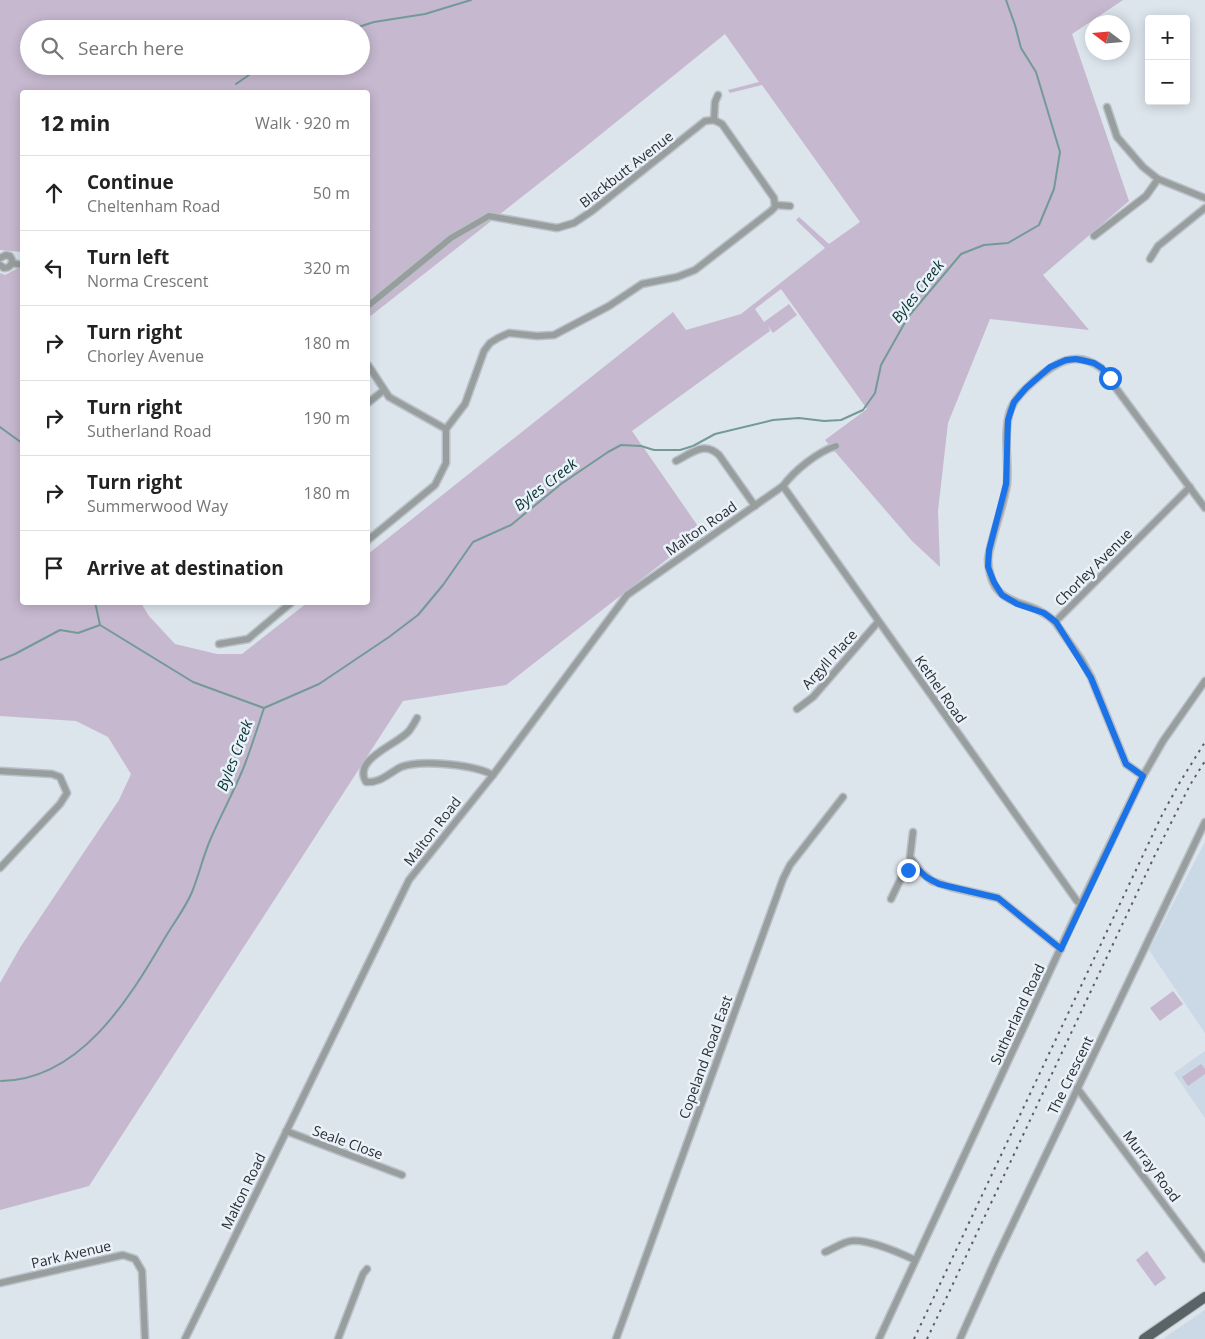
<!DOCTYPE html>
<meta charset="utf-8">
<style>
body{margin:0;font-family:"Open Sans",sans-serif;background:#f2f2f2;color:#222}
.controls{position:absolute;right:15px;top:15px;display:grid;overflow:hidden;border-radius:5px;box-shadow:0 2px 12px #0003}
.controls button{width:45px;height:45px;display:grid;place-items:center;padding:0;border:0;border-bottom:1px solid #e0e0e0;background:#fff;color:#222;font:25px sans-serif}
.compass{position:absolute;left:1085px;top:15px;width:45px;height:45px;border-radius:50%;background:#fff;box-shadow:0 2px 12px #0003;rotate:286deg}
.stop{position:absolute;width:15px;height:15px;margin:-11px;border:4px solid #1a73e8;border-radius:50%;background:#fff}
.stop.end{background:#1a73e8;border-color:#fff;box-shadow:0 1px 5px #0008}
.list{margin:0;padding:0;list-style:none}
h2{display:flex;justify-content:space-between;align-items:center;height:65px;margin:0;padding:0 20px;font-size:21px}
h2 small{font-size:16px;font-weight:400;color:#767676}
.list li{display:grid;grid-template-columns:32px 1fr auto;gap:15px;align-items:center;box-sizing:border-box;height:75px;padding:0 20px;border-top:1px solid #e0e0e0}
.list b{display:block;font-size:19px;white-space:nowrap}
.list p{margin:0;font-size:16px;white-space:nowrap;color:#767676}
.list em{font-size:16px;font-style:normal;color:#767676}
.icon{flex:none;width:28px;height:28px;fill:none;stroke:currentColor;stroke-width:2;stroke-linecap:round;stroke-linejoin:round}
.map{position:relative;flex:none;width:1205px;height:1339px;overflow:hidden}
.search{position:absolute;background:#fff;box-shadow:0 2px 12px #0003;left:20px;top:20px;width:350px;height:55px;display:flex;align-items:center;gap:12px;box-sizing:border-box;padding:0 18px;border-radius:28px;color:#767676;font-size:19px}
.panel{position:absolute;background:#fff;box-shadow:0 2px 12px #0003;left:20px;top:90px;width:350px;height:515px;border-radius:5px}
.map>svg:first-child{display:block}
</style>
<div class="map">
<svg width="1205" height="1339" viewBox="0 0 1205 1339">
<rect width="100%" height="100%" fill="#dce4ec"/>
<g fill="#cbd8e6">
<path d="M1205,842v191l-56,-83z"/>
<path d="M1205,1051v67l-31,-45z"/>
<path d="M1205,1310v29h-40l-1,-1z"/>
</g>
<g fill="#c6b8cf" fill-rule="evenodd">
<path d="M0,0h1123l-51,34 57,167 -86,74 46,55 -99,-11 -42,104 -10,88 2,56 -28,-26 -87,-101 42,-31 -86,-120 -26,20 9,13 25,-18 8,11 -24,18 -5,-7 2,5 -138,100 70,101 -196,153 -103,16 -314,485 -89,24v-227l21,-37 98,-146 12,-26 -23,-37 -32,-16 -76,-5v-443l5,2 13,-7 4,2v332l119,1 8,13 26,28 42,10h25l65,-51 61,-1v-48l305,-242 13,18 55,-16 84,-66 -29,-28 3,-3 30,27 31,-22 -98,-137 -32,8 -2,-3 31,-8 -34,-48 -141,114 -216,170v-226h-346v160l-22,-2zM29,29h332v37h-332z"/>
<path d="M1173,991l10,13 -23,17 -10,-13z"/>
<path d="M1201,1064l4,5v5l-17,12 -6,-9z"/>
<path d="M1147,1251l19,27 -11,8 -19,-26z"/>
</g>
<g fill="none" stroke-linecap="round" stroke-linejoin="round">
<g stroke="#739a96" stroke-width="2">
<path d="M352,29l22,-7 51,-8 46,-14"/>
<path d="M236,84l26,-18"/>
<path d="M0,427l22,16"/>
<path d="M95,602l5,23 93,57 71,26"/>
<path d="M0,660l15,-6 45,-24 18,3 22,-8"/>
<path d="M1,1081c78,-1 127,-80 162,-140 9,-16 22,-32 29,-49 7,-17 11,-36 19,-54 10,-23 22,-45 32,-69 8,-20 14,-40 21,-61l55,-24 70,-47 29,-22 25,-30 30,-43 38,-17 50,-41 47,-32 13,-7 20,1 13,4h26l13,-4 22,-12 58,-14 26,-2 25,3 17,-1 22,-10 12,-17 6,-28 27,-48 53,-63 23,-9 24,-2 31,-18 15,-36 6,-37 -24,-80 -15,-24 -6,-23 -9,-25"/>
</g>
<g stroke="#b9c0c7" stroke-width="9">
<g id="minor">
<path d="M1107,107l10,30 26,30 15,12 47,19"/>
<path d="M714,120l1,-18 3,-7"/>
<path d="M775,205l15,1"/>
<path d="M1094,236l52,-40 12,-17"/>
<path d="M0,258l6,-3 4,1 2,4c0,5 -3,8 -8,8l-4,-3"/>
<path d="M1150,259l8,-13 47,-38"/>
<path d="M12,263l10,2"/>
<path d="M368,306l83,-68 38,-22 68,12 17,-5 18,-12 113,-90 9,-1 8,4 52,74 1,9 -4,4 -76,59 -18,7 -35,7 -33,22 -55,29 -17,1 -28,-3 -11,5 -8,5 -6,8 -19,53 -19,25 -57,-32 -21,-32"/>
<path d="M368,403l16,-13"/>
<path d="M676,461c16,-8 28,-20 43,-6l36,51"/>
<path d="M783,486l294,415 4,3"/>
<path d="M368,540l67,-55 11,-22v-34"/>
<path d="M1055,622c-26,-27 -64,-9 -67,-63 4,-25 15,-50 19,-75 2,-23 -4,-50 3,-73 4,-12 14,-21 24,-30 21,-18 41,-32 67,-13l104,140"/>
<path d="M219,644l29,-5 44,-37"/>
<path d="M797,709l16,-12 65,-75"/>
<path d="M417,718c-2,4 -5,9 -8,13 -12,14 -57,28 -43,51 15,1 23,-9 35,-15 20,-8 74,-2 92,8"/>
<path d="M0,771l52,3 8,3 7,16 -7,11 -60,64"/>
<path d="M1143,776l-17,-12 -35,-87 -10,-18 -26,-37 135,-135"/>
<path d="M913,832l-3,25 11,15 11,9 18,6 48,11 63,51"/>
<path d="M891,899l13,-27 13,-4"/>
<path d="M1077,1088l128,171"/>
<path d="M286,1131l116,44"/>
<path d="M825,1252c8,-3 18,-10 26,-11 17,-2 49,12 64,19"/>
<path d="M0,1283l123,-28 12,4 7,12 3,68"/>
<path d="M185,1339l224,-459 84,-105 134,-180 156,-109c11,-15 34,-34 53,-40"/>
<path d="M338,1339l25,-65 4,-5"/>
<path d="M616,1339l167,-460 7,-14 53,-68"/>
<path d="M879,1339l202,-435 62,-128 20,-35 42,-60"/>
<path d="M960,1339l36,-80 209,-437"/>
</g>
</g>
<g stroke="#b9c0c7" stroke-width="12">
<path id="primary" d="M1144,1339l61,-42"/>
</g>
<use href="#minor" stroke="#989d9e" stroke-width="6"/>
<use href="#primary" stroke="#5a6366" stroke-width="10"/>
<g stroke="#5a5e62" stroke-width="2" stroke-dasharray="2.5 5" stroke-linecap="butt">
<path d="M914,1339l248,-524 18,-33 25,-40"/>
<path d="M927,1339l228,-484 35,-70 15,-24"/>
</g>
</g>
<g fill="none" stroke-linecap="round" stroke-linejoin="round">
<path stroke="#1a73e8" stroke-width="6" d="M908,870l9,-2 9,9 13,7 59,14 63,51 82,-173 -17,-12 -35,-86 -35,-56 -12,-9 -27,-9 -15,-9 -8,-13 -6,-15 1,-17 17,-66 2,-64 6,-18 12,-14 24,-21 16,-7 10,-1 18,4 8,5 8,10"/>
</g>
<g text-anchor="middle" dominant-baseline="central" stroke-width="5" stroke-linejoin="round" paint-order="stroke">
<g font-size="14" fill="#2c2f32" stroke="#e9f1f9">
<text transform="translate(626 169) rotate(-38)">Blackbutt Avenue</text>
<text transform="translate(701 528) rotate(-35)">Malton Road</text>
<text transform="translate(1093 567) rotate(-45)">Chorley Avenue</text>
<text transform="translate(829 659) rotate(-48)">Argyll Place</text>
<text transform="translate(941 689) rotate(55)">Kethel Road</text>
<text transform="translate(432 831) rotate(-52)">Malton Road</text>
<text transform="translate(1017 1014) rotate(-65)">Sutherland Road</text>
<text transform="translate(705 1057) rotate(-70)">Copeland Road East</text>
<text transform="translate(1070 1075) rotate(-64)">The Crescent</text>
<text transform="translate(348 1142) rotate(20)">Seale Close</text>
<text transform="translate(1152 1166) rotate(53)">Murray Road</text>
<text transform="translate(243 1191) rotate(-64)">Malton Road</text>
<text transform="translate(71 1254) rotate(-13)">Park Avenue</text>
</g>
<g font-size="15" font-style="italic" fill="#08312e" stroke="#e9f1f9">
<text transform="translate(917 291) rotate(-52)">Byles Creek</text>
<text transform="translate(545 484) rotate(-38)">Byles Creek</text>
<text transform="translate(234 755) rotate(-69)">Byles Creek</text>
</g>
</g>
</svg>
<div class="controls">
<button>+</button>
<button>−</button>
</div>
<svg class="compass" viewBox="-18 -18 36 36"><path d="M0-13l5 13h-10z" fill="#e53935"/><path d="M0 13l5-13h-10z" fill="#767676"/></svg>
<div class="stop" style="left:1110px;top:378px"></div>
<div class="stop end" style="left:908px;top:870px"></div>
<div class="search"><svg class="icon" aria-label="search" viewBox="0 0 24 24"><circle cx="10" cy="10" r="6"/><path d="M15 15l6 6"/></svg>Search here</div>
<section class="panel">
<h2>12 min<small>Walk · 920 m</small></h2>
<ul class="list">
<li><svg class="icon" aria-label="ahead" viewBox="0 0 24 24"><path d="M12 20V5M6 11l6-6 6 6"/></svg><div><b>Continue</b><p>Cheltenham Road</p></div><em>50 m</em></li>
<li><svg class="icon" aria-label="left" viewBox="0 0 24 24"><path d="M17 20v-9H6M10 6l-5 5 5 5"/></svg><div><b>Turn left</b><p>Norma Crescent</p></div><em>320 m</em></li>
<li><svg class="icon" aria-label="right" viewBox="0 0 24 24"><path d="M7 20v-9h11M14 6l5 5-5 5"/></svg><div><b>Turn right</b><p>Chorley Avenue</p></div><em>180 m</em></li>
<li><svg class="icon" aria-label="right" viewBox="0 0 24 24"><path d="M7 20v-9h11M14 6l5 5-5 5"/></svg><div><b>Turn right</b><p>Sutherland Road</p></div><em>190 m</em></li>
<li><svg class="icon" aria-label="right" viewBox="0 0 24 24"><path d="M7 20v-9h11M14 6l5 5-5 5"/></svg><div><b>Turn right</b><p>Summerwood Way</p></div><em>180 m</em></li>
<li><svg class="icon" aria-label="arrive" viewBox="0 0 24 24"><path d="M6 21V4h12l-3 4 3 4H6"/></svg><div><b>Arrive at destination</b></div></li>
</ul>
</section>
</div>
